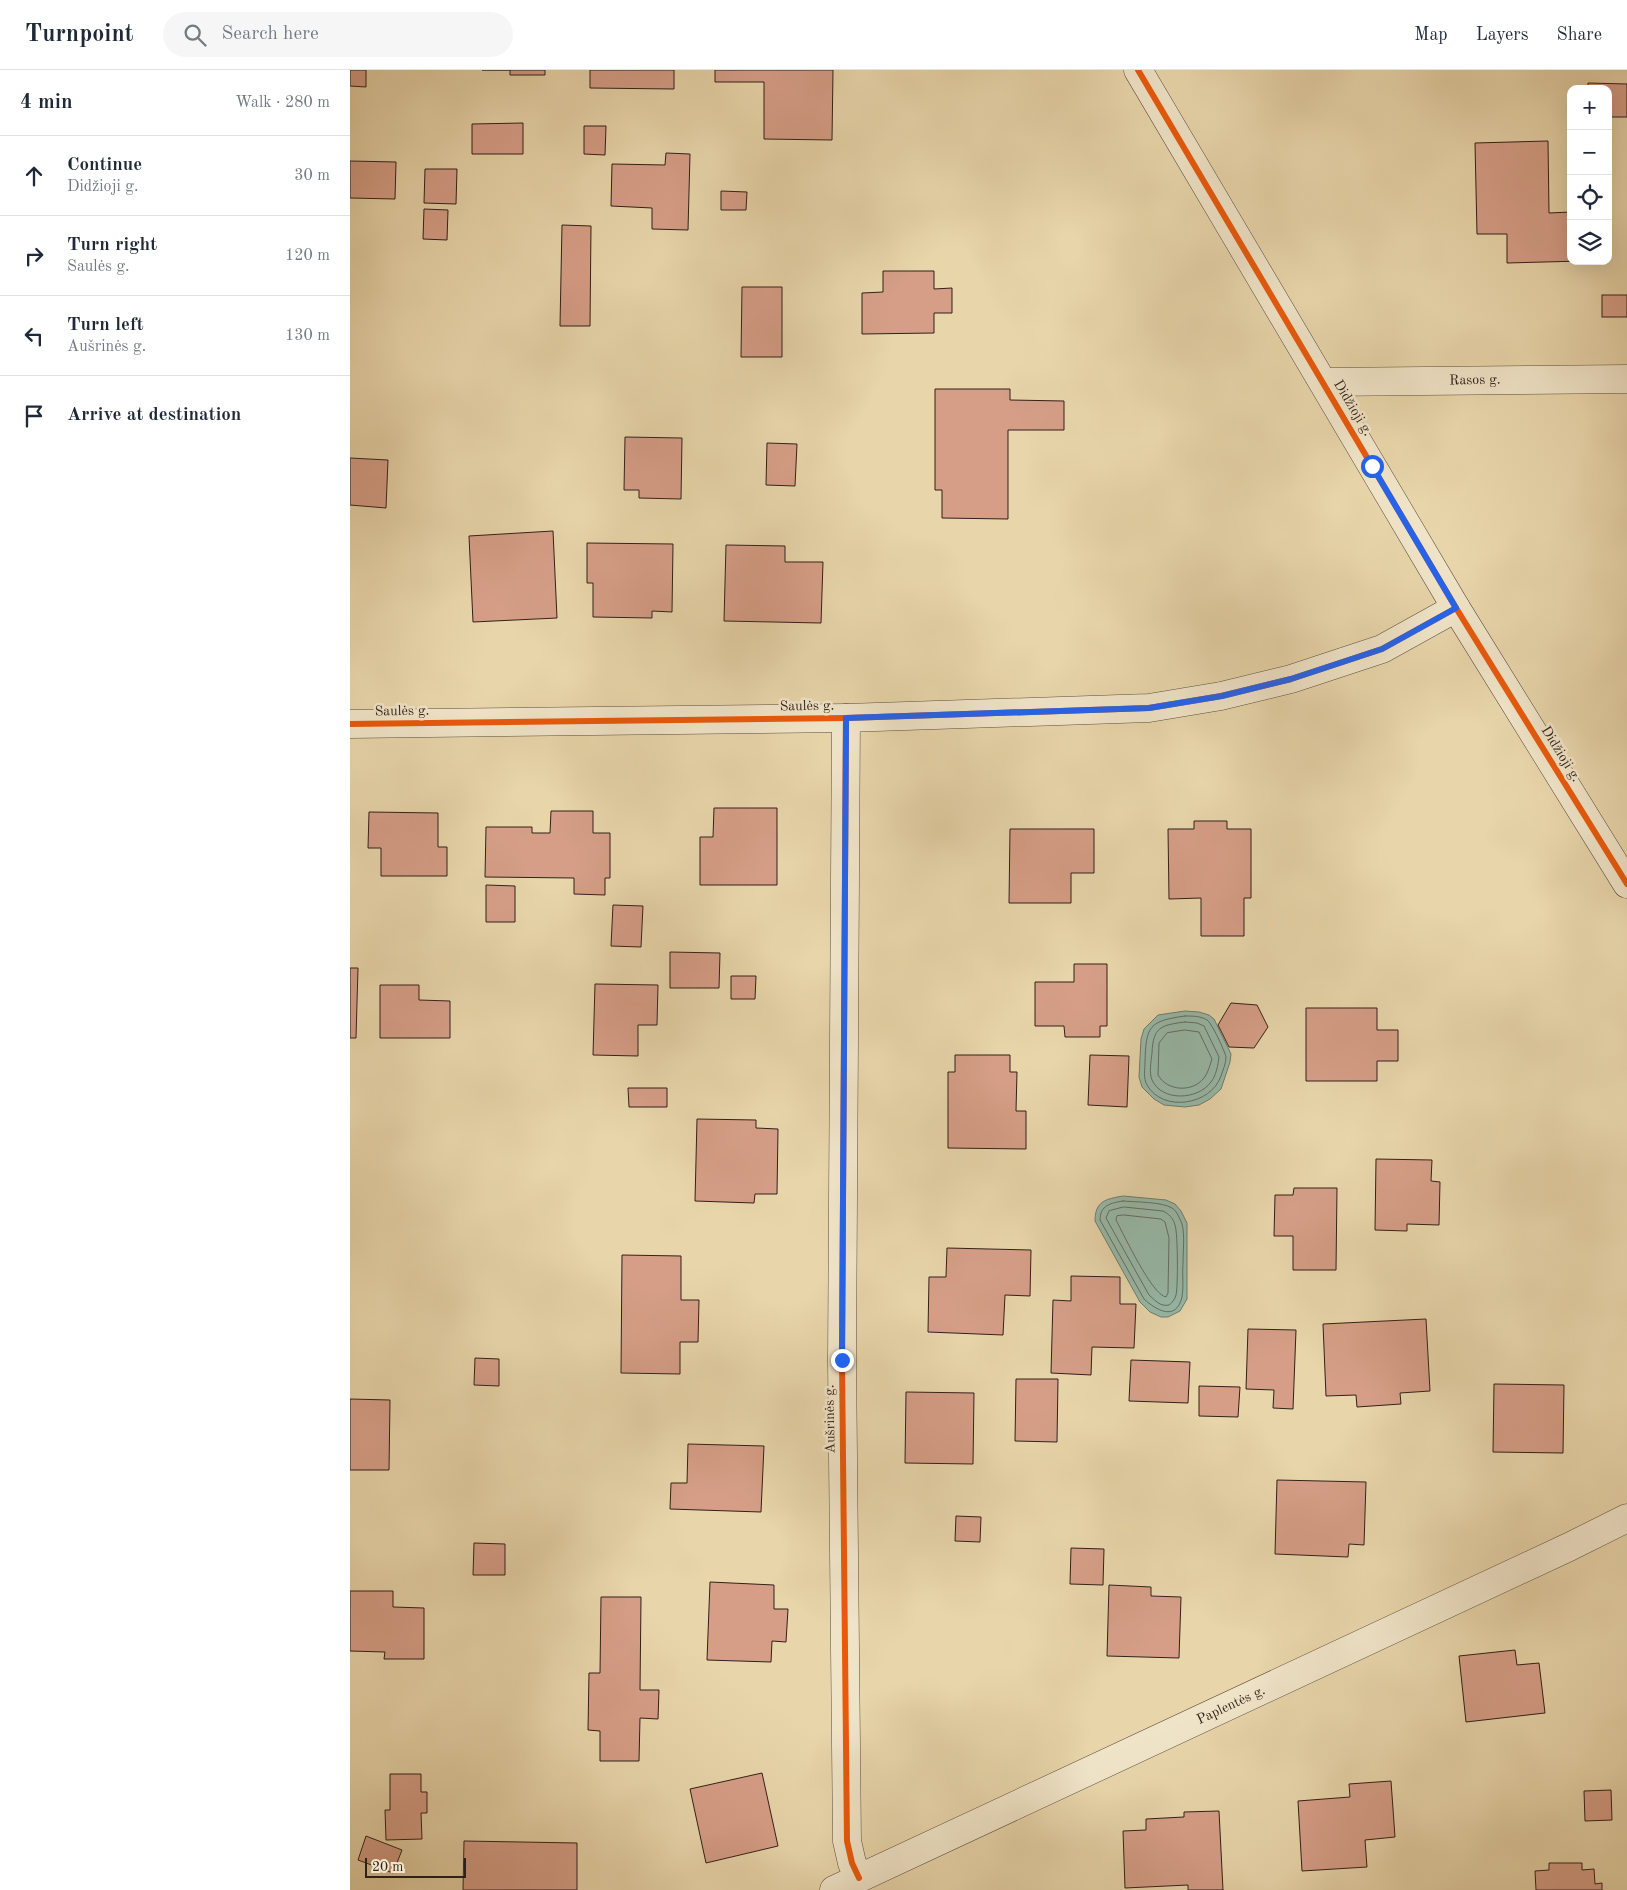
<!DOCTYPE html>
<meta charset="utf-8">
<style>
body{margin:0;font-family:"Old Standard TT",serif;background:#f6f6f7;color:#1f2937}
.controls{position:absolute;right:15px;top:15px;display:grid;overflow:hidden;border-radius:10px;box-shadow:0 5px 20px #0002}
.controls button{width:45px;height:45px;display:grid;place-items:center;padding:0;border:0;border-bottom:1px solid #e0e1e3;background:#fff;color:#1f2937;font:25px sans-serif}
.scale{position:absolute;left:15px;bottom:12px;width:101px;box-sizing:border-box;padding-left:5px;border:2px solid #30211a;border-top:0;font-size:14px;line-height:18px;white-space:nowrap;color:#30211a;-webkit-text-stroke:4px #f0e4c8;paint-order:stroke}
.stop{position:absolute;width:15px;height:15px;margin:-11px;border:4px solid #2563eb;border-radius:50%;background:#fff}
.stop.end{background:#2563eb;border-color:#fff;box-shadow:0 1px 5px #0008}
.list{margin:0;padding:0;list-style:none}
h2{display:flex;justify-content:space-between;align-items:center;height:65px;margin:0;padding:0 20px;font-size:21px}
h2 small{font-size:16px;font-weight:400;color:#747a83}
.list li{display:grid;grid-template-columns:32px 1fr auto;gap:15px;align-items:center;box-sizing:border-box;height:80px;padding:0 20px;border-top:1px solid #e0e1e3}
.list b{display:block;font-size:19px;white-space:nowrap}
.list p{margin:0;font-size:16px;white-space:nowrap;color:#747a83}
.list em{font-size:16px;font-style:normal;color:#747a83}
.icon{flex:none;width:28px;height:28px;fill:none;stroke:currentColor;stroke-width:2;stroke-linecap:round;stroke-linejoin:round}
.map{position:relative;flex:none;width:1277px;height:1820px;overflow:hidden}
header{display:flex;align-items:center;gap:30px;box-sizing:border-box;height:70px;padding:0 25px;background:#fff;border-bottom:1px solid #e0e1e3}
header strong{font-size:24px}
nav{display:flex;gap:28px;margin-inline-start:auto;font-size:18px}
.search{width:350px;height:45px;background:#f6f6f7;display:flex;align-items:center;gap:12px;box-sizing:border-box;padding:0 18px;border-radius:28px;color:#747a83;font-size:19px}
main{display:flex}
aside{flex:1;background:#fff}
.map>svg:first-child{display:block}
</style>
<header>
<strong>Turnpoint</strong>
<div class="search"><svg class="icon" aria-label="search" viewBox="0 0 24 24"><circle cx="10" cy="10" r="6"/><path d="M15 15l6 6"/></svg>Search here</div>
<nav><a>Map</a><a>Layers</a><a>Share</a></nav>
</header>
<main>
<aside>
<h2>4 min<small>Walk · 280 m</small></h2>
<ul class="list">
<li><svg class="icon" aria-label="ahead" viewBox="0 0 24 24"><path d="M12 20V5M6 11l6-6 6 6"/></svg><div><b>Continue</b><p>Didžioji g.</p></div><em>30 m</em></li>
<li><svg class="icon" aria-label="right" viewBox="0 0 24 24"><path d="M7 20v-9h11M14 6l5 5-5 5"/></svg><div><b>Turn right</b><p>Saulės g.</p></div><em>120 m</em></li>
<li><svg class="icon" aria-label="left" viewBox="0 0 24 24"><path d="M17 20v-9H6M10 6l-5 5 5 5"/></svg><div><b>Turn left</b><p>Aušrinės g.</p></div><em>130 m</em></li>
<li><svg class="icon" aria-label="arrive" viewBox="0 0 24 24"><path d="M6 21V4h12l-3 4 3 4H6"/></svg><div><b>Arrive at destination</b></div></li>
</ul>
</aside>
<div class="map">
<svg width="1277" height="1820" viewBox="0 0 1277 1820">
<rect width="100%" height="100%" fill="#e8d5aa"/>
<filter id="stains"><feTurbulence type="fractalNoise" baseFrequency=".004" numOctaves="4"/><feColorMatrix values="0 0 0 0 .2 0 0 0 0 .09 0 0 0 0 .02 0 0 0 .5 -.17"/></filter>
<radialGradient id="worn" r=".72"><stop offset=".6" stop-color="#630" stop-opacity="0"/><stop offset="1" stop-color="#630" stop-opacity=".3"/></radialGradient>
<g fill="#97b9a8" stroke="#6e7c6f">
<path d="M835,941l14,1 10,3 5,4 17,35 -1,8 -9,27 -11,10 -11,6 -14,2 -21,-2 -10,-6 -12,-12 -3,-10 2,-38 3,-10 14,-14z"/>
<path d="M773,1126l43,4 9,4 6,7 6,12v76l-7,12 -12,6h-7l-11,-5 -10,-10 -45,-81c0,-20 11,-22 28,-25z"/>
</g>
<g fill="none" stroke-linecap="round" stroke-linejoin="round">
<g stroke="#646d61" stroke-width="1">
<path d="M835,946c7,0 16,0 22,4 5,3 18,32 19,37 0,6 -3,13 -5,19 -10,29 -58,37 -74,9 -4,-7 -2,-16 -2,-23 1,-36 4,-41 40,-46z"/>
<path d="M835,952l12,1 7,3 15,31c-1,8 -3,19 -8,25 -13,18 -49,20 -59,-2 -3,-7 -1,-19 0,-27 1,-26 9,-28 33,-31z"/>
<path d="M835,960l14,2 13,27c-2,6 -4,14 -8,19 -12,15 -37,13 -46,-3l1,-32 8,-10z"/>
<path d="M773,1131c12,1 40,1 49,7 5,3 8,11 10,16 3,12 1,26 1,39 -1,10 1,24 -1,34 -6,25 -26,13 -38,2l-44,-79c0,-15 11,-17 23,-19z"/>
<path d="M774,1137l39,4c6,3 10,7 12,14 3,8 3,62 1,70 -1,4 -4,8 -7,10 -9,2 -14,-5 -20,-10l-43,-77 3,-7z"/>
<path d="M774,1145l37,4 4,3 4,16 -1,55 -2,4c-14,-2 -42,-62 -50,-77l1,-4z"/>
</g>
</g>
<g fill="#d69e87" stroke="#30211a">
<path d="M0,0h16v17l-16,-1z"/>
<path d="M132,0h63v5h-35v-5z"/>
<path d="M240,0h84v19l-84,-1z"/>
<path d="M365,0h118l-1,70 -68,-1v-57h-49z"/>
<path d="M1238,13l39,1v33h-19v-28h-20z"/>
<path d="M173,53v31h-51v-30z"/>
<path d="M234,56h22l-1,29 -21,-1z"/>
<path d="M1198,71l1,72 22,-1v49h10l-74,2v-29h-30l-2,-91z"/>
<path d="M316,83l24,1 -2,76 -36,-1v-21l-41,-2 1,-42 53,1z"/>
<path d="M0,91l46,1 -1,37 -45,-1z"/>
<path d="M75,99h32l-1,35 -32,-1z"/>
<path d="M371,121l26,1 -1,18h-25z"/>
<path d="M74,139l24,1 -1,30 -24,-1z"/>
<path d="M212,155l29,1 -1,100h-30z"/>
<path d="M533,201h51v18l18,-1v25h-18v20l-72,1v-41l21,-1z"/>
<path d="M392,217h40v70h-41z"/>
<rect x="1252" y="225" width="25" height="22"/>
<path d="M585,319h75v11l54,1v29h-56v89l-66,-1v-28h-7z"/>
<path d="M275,367l57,1 -1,61 -42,-1v-8h-15z"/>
<path d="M417,373l30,1 -2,42 -29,-1z"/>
<path d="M0,388l38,2 -2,48 -36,-3z"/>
<path d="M203,461l4,87 -84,4 -4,-86z"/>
<path d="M237,473l86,1 -1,68 -20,-1v7l-59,-1v-34h-6z"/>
<path d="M376,475l59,1v16h38l-2,61 -97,-2z"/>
<path d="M364,738h63v77h-77v-48h13z"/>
<path d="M201,741h42v22h17v45h-5v17l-31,-1v-16l-89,-1 1,-50h46v6h18z"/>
<path d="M19,742l69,1v34h9v29h-66v-28h-13z"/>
<path d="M844,751h33v8h24v69h-7v38h-43v-38l-32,1 -1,-70h26z"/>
<path d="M660,759h84v44h-23v30h-62z"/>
<path d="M136,815l29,1v36h-29z"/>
<path d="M263,835l30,1 -2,41 -30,-1z"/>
<path d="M320,882l50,1 -1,35h-49z"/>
<path d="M724,894h33v62h-7v11h-35l-1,-11h-29v-44h39z"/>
<path d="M0,898h8l-2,70h-6z"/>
<path d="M381,906h25l-1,23h-24z"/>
<path d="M245,914l63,1 -1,40h-19v31l-45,-1z"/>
<path d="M30,915h39v15l31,1v37h-70z"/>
<path d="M881,933l26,2 11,22 -14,21 -25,-1 -11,-22z"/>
<path d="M956,938h71v22h21v31h-21v20h-71z"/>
<path d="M605,985h55v17h7l-1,39h10v38l-78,-1v-76h7z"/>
<path d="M740,985l39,1 -2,51 -39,-2z"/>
<path d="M278,1018h39v19h-38z"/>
<path d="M347,1049l59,1v8l22,1 -1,65h-22l-1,9 -59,-2z"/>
<path d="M1026,1089l56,1 -1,21 9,1 -1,43 -32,-1v7l-32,-1z"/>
<path d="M944,1118h43l-1,82h-43v-34h-19l1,-41h18z"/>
<path d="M597,1178l84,2 -1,46 -25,-1 -2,40 -75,-3 1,-55h17z"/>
<path d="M272,1185l59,1v44h18l-1,42h-18v32l-59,-1z"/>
<path d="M721,1206l49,1v27h16l-2,44 -42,-1 -1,28 -40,-2 2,-73 18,1z"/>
<path d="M1076,1249l4,72 -30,2 1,11 -44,3 -1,-12 -30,1 -3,-72z"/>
<path d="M898,1259l48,1 -3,79 -20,-1 1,-18 -28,-1z"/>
<path d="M125,1288l24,1v27l-25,-1z"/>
<path d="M781,1290l59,2 -2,41 -59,-2z"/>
<path d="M666,1309h42l-1,63 -42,-1z"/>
<path d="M1144,1314l70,1 -1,68 -70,-1z"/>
<path d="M849,1316l41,1 -2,30 -39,-1z"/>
<path d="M556,1322l68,1 -1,71 -68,-1z"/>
<path d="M0,1329l40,1 -1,70h-39z"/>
<path d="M338,1374l76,2 -3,66 -91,-3 1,-26h16z"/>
<path d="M927,1410l89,2 -2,63 -15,-1 -1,13 -73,-3z"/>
<path d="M606,1446l25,1 -1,25 -25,-1z"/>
<path d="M124,1473l31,1v31h-32z"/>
<path d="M721,1478l33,1 -1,36 -33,-1z"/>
<path d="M360,1512l64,3v24h14l-2,33 -14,-1 -1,21 -64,-2z"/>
<path d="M759,1515l42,2v9l30,1 -2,61 -72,-2z"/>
<path d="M0,1521h43v16l31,1v51h-40l1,-7 -35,-1z"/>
<path d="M251,1527h40l-1,93h19l-1,29 -18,-1 -1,43h-39v-30l-12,-1 1,-57h11z"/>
<path d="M1165,1580l2,15 22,-2 6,50 -79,9 -7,-66z"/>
<path d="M412,1703l16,73 -72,17 -16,-74z"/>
<path d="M40,1704h31v18h6v21h-6l1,26 -36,1 -1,-30h5z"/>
<path d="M1041,1711l4,56 -30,3 2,27 -65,4 -4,-70 52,-4 -1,-13z"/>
<path d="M1261,1720l1,30 -27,1 -1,-30z"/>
<path d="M869,1741l4,79h-35v-5l-63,3 -2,-57 23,-1v-11l38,-2v-5z"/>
<path d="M16,1766l36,14 -9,23 -35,-13z"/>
<path d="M114,1771l113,2v47h-114z"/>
<path d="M1199,1793h33v7l12,-1 1,15 7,-1v7h-66l-1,-19 14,-1z"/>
</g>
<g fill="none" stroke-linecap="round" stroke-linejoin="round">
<g stroke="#5e4e3e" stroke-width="29">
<g id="minor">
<path d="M788,0l318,538 171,276"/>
<path d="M973,312l304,-3"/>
<path d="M496,648l-4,642 5,481 5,22 7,15"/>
<path d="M0,654l496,-6 303,-10 72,-12 70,-17 91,-30 74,-41"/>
<path d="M484,1820l735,-343 58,-29"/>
</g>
</g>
<use href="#minor" stroke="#f0e4c8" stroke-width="28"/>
<g stroke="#f0e4c8" stroke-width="9">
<g id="cycleway">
<path d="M788,0l318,538 171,276"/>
<path d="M496,648l-4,642 5,481 5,22 7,15"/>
<path d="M0,654l496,-6 303,-10 72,-12 70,-17 91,-30 74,-41"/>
</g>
</g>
<use href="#cycleway" stroke="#e8590c" stroke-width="6"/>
</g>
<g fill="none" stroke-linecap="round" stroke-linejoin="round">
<path stroke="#2563eb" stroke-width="6" d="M492,1290l4,-642 303,-10 73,-12 69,-17 91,-30 74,-41 -84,-142"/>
</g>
<g text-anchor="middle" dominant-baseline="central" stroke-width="5" stroke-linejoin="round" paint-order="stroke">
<g font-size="14" fill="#30211a" stroke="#f0e4c8">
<text transform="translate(1125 310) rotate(-1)">Rasos g.</text>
<text transform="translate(1003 338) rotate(59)">Didžioji g.</text>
<text transform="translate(457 636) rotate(-1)">Saulės g.</text>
<text transform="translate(52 641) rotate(-1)">Saulės g.</text>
<text transform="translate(1211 684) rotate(58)">Didžioji g.</text>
<text transform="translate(480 1349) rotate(-91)">Aušrinės g.</text>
<text transform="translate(881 1635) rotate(-25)">Paplentės g.</text>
</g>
</g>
<rect width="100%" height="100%" filter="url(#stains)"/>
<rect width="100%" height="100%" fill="url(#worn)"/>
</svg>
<div class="controls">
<button>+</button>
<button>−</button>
<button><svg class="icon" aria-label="locate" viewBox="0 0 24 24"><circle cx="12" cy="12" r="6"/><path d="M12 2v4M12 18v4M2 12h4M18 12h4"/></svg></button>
<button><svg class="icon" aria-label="layers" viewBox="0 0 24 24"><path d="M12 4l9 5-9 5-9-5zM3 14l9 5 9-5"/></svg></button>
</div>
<div class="scale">20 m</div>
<div class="stop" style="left:1022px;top:396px"></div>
<div class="stop end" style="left:492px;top:1290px"></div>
</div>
</main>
